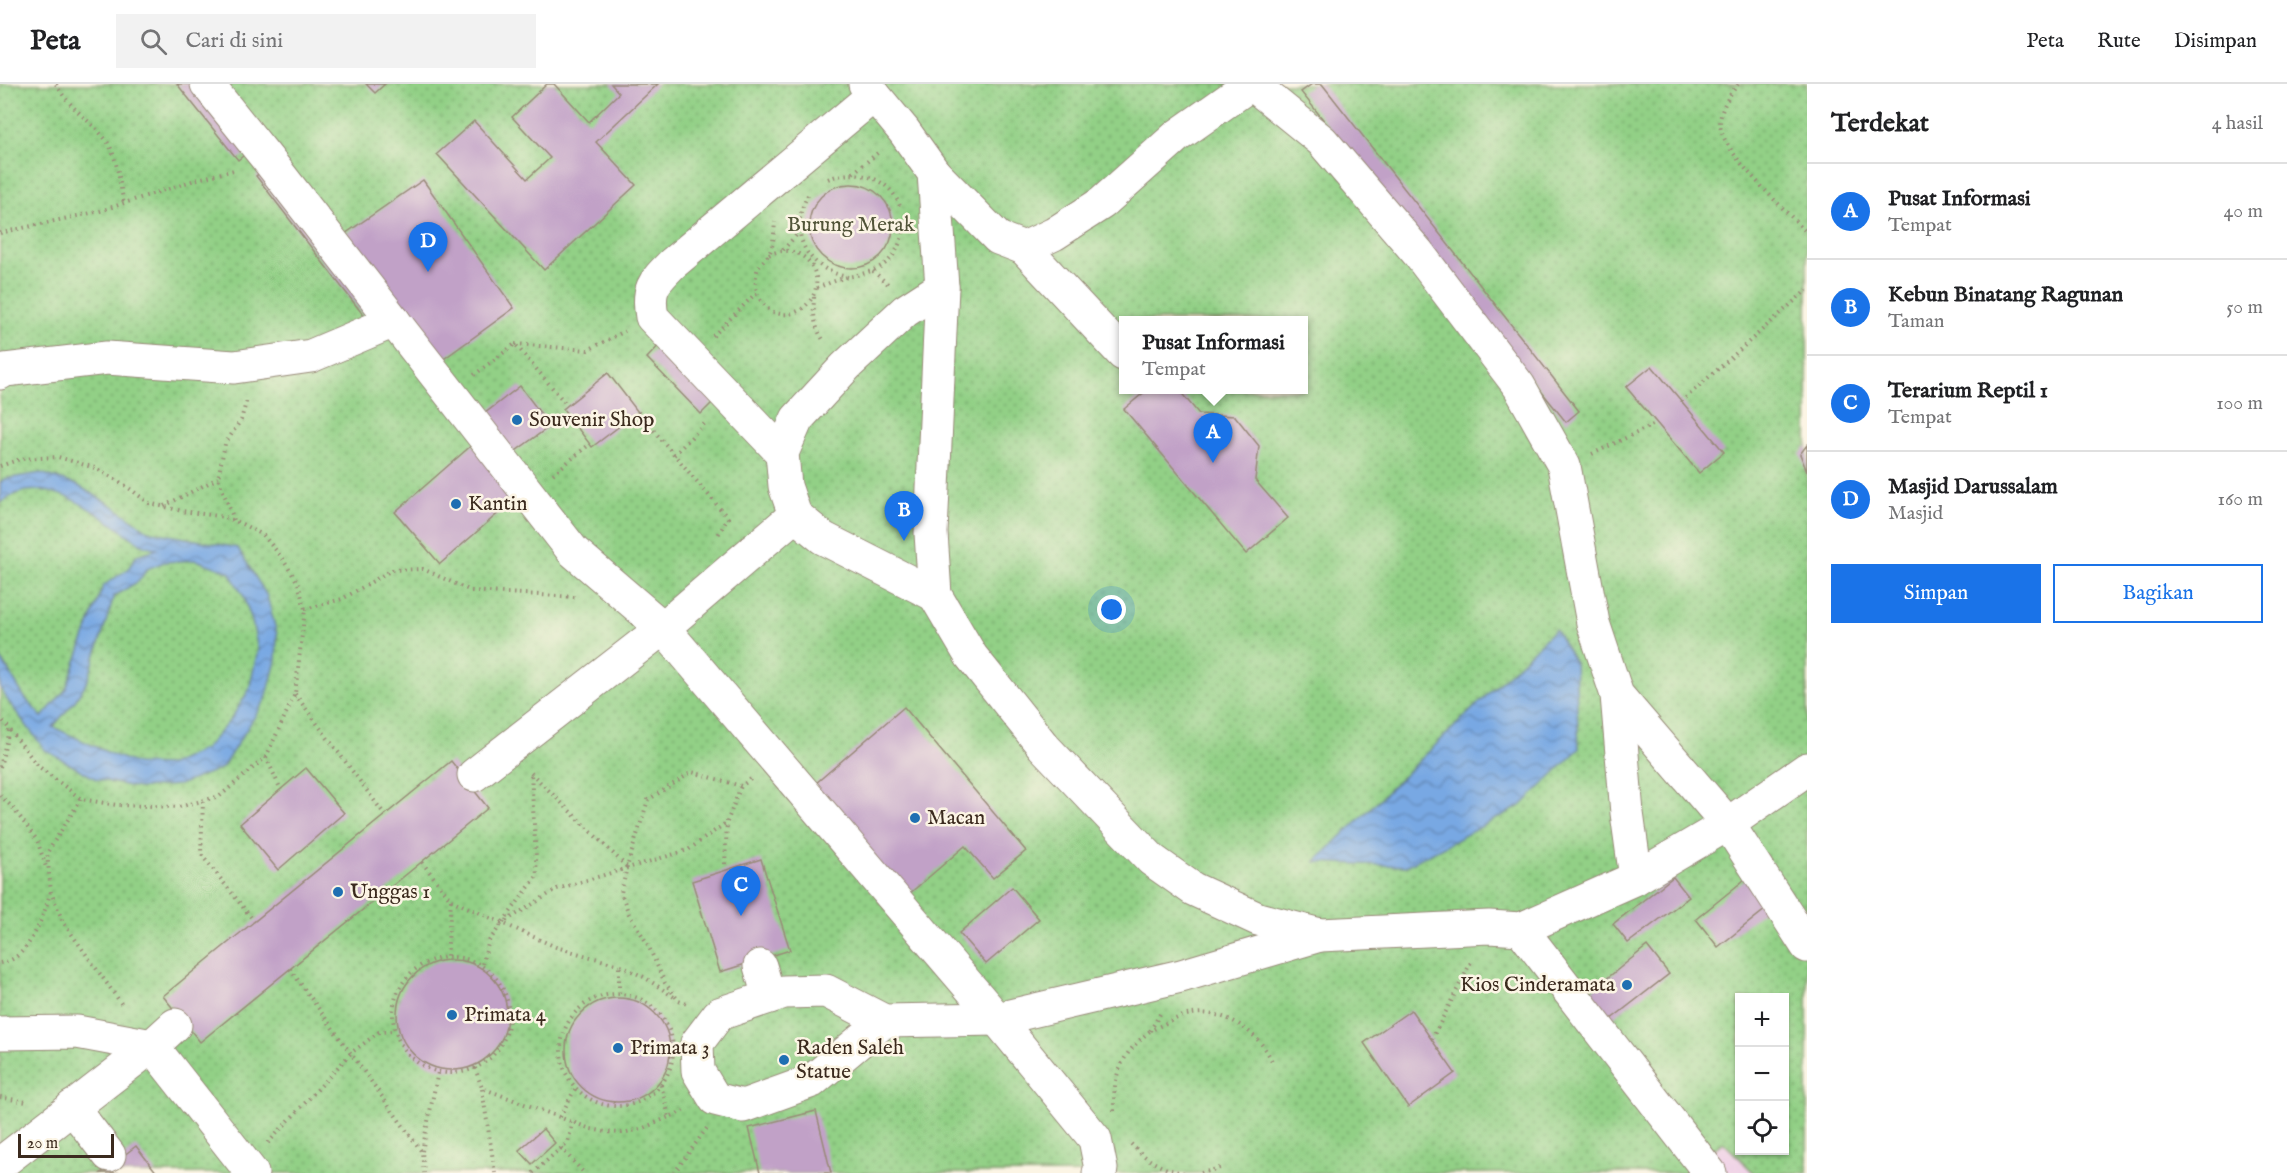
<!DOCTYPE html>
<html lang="id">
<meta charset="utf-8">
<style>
body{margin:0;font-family:"IM FELL English",serif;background:#f2f2f2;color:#202124}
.controls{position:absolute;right:18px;bottom:18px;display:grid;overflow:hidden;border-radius:0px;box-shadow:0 2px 4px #0004}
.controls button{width:54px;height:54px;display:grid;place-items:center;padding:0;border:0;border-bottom:2px solid #e0e0e0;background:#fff;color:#202124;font:30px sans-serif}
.scale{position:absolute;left:18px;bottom:15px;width:96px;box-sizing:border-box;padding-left:6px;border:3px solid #3b2a1e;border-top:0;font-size:16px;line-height:21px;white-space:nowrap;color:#3b2a1e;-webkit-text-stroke:4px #fcf5e5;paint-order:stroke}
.you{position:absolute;left:1112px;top:526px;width:21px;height:21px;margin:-15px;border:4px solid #fff;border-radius:50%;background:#1a73e8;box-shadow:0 0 0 9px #1a73e833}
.badge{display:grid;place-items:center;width:39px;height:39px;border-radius:50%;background:#1a73e8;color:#fff;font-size:20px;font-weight:700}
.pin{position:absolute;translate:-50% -50px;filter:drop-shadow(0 2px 3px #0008)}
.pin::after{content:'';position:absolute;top:32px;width:21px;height:18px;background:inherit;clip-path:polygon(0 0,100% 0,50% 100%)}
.popup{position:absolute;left:1119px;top:232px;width:189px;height:78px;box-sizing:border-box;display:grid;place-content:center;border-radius:0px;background:#fff;filter:drop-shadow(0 2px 4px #0005);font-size:20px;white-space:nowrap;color:#757577}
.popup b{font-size:22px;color:#202124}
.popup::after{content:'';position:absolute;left:50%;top:100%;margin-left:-12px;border:12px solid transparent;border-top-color:#fff}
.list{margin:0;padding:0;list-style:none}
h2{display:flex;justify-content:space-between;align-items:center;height:78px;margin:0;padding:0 24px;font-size:26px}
h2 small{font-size:20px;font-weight:400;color:#757577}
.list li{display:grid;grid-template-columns:39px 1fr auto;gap:18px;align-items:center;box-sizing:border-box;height:96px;padding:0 24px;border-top:2px solid #e0e0e0}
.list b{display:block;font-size:22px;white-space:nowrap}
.list p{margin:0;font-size:20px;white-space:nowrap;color:#757577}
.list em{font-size:20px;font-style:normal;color:#757577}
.actions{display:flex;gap:12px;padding:18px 24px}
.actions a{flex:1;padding:14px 0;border:2px solid #1a73e8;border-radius:0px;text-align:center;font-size:21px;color:#1a73e8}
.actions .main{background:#1a73e8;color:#fff}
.icon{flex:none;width:33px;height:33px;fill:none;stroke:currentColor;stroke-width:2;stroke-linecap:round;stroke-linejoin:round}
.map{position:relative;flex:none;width:1807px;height:1089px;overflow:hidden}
header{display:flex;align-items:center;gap:36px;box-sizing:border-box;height:84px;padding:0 30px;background:#fff;border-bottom:2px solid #e0e0e0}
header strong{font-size:28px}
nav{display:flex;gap:33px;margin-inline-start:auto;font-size:21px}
.search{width:420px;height:54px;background:#f2f2f2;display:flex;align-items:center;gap:15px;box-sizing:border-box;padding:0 21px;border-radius:0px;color:#757577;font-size:22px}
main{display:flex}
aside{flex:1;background:#fff}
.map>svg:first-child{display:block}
</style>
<header>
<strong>Peta</strong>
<div class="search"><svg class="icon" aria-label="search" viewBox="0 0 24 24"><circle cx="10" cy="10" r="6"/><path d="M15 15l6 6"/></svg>Cari di sini</div>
<nav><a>Peta</a><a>Rute</a><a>Disimpan</a></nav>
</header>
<main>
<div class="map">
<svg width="1807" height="1089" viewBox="0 0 1807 1089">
<defs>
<pattern id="park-dots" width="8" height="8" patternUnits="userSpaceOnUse" patternTransform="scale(1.5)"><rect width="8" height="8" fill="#92d086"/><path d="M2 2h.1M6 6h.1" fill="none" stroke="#78a96d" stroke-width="1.8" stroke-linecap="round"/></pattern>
<pattern id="water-waves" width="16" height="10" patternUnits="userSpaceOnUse" patternTransform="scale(1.5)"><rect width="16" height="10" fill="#78a8e3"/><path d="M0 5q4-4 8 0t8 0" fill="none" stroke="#6489b7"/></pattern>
</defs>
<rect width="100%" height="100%" fill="#fcf5e5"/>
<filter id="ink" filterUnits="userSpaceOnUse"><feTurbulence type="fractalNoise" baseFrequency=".0167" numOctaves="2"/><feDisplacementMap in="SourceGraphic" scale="12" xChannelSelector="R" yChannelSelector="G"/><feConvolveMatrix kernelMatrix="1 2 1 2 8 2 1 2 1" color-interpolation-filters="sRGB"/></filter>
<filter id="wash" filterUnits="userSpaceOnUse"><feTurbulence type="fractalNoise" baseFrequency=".008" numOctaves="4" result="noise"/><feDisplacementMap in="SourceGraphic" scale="24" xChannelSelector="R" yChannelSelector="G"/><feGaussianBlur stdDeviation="1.35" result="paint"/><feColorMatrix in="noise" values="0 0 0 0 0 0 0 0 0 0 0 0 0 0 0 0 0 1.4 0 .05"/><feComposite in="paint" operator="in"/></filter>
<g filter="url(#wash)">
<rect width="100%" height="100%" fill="#f4ebd2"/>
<path fill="#efd0e7" d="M1723,1058l31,31h-70z"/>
<path fill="url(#park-dots)" stroke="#667d52" stroke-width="1.5" fill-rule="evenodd" d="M0,0h1807v1089h-53l-31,-31 -39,31h-1684zM1123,236h180v70h-180zM1740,914h44v152h-44z"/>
<g fill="url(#water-waves)" stroke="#5a6980" stroke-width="1.5" fill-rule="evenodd">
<path d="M41,389l36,12 36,21 35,25 90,17 29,48 10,38 -1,27 -10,38 -44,69 -43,17 -40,3 -43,-9 -51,-29 -37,-49 -8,-14v-30l25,41 17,19 24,-28 37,-103 25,-17 9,-14 20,-6c-5,-2 -12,-3 -17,-6 -39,-25 -94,-77 -140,-40v-20l4,-4zM196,476l33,12 14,23 9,26 6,29 -9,40 -18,29 -26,30 -35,16 -33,-1 -26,-10 -58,-27 22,-26 13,-21 26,-84 25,-15 8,-12 17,-7z"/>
<path d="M1555,545l20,34 4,86 -58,57 -115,60 -91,-4z"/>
</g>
<g id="blocks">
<g fill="#c1a1c7">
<path d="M177,0h19l53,67 -11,9z"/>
<path d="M366,0h19l-10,9z"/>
<path d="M547,0h7l35,38 30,-29 -8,-9h47l-62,58 40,43 -92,85 -107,-116 37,-33 53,58 23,-21 -38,-41z"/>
<path d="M1312,0h10l257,327 -13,11 -265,-330z"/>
<path d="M269,82l114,149 -12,10 -115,-149z"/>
<path d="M423,96l91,128 -80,58 -92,-130z"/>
<circle cx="851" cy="142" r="42"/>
<path d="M664,256l55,56 -18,18 -54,-56z"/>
<path d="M1652,282l72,86 -25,21 -73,-86z"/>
<path d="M608,289l30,39 -46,35 -29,-38z"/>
<path d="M520,302l30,40 -37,27 -29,-39z"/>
<path d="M1147,306h32l20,24 36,2 24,30 -4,34 33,38 -42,36 -122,-145z"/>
<path d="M473,360l45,52 -78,68 -45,-52z"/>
<path d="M1807,361v27l-7,-18z"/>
<path d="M904,623l122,144 -33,27 -28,-32 -63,54 -94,-110z"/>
<path d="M451,677l37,47 -288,234 -37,-46z"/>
<path d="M306,684l38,45 -66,57 -38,-46z"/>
<path d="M761,775l29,91 -70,22 -28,-91z"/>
<path d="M1749,792l22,29 -53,42 -22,-28z"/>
<path d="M1673,793l16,20 -61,46 -15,-19z"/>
<path d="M1012,803l27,32 -53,45 -27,-31z"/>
<path d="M1647,862l22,28 -63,49 -21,-27z"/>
<circle cx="452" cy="931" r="55"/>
<circle cx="618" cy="966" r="52"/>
<path d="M1411,926l44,63 -47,34 -44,-64z"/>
<path d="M816,1027l15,62h-71l-11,-45z"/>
<path d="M543,1045l12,14 -23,21 -13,-14z"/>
<path d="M136,1062l21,27h-56z"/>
</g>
</g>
</g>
<g filter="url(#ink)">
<use href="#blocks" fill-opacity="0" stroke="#988a78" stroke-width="1.5"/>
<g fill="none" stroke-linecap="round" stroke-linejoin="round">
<g stroke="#988a78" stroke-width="35">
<g id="minor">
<path d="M207,0l62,77 304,390 90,77 334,391 98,120 6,30 -2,4"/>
<path d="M865,0l39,47 30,42 8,114 -11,246 4,62 36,61 72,90 109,114 41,29 65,30 62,16 169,-8 32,2 115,-51 92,-54 79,-55"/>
<path d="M1252,0l70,57 96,112 101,133 45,80 29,157 24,72 111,129 79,122"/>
<path d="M934,89l64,65 26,10 30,-14 48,-31 75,-67 74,-52"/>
<path d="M1024,164l99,106"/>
<path d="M0,289l5,-3 102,-12 127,9 77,-11 83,-35"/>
<path d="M782,369l-130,-136c-5,-28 1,-34 20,-53l202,-169"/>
<path d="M935,511l-112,-57 -28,-23 -10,-29 -3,-33 15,-34 49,-53 59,-55 37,-24"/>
<path d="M1617,611l10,118 9,65"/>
<path d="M474,691l189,-147 132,-113"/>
<path d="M1521,845l189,244"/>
<path d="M760,882l9,31"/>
<path d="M884,937l-72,60 -69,25 -28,-7 -17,-28 -1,-28 22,-29 65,-22 42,-1 58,30 113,-2 184,-43 139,-41"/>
<path d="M0,949l77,-1 75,14 100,127"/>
<path d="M72,1023l37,48"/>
<path d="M0,1080l152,-118 23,-21"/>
</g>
</g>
<g stroke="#988a78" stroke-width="4" stroke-dasharray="1.5 4.5" stroke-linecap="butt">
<path d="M56,0c12,23 34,36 50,56 11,14 14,46 18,64"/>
<path d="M1738,0c-10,13 -21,29 -17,46 8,29 64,79 86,103"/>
<path d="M853,89l27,-22"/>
<path d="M828,95c28,-12 65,-1 73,31"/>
<path d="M808,111c-21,38 -2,74 40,82"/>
<path d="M0,149l100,-22 98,-32 36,-9"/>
<path d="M783,166l16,-18"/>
<path d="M769,171c35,-18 66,27 34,53 -5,4 -14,7 -21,6 -22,-2 -31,-27 -24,-46 3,-6 8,-9 11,-14 5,-9 5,-22 6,-32"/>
<path d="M873,187l16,14"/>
<path d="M817,204c10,-4 21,-9 31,-11 30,-6 47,-12 55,-45"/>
<path d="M814,213c-1,17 0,30 10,44"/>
<path d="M713,252l44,-44"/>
<path d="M515,260l73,6 37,-19"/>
<path d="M474,291l41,-31 52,61"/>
<path d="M1681,318l126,-112"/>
<path d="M638,328l90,106 -10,17"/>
<path d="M1592,370l65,-31"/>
<path d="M674,371l33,-34"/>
<path d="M0,382l20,-7 38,-2 37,11 27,15 27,20 33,8 43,6 17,7 21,11 17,20 18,28 7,26 -10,85 -29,63 -46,39 -41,11 -62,-2 -36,-6 -43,-33 -38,-49"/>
<path d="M553,390l37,-30"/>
<path d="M164,422l54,-28"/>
<path d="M234,436l-16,-42 7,-34 16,-24 6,-21"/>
<path d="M305,525l37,-10 50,-29 31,-1 48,22 104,6"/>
<path d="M295,610l90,121"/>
<path d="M266,673l15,33"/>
<path d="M0,683l9,-37"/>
<path d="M531,689l96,94 21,-67 44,-28 49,14 10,-7"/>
<path d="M0,711l13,13 24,32 10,30"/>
<path d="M81,715l-34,54 4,39 12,30 60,84"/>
<path d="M203,717l-2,53 53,67"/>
<path d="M422,778l29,38 -4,57"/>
<path d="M725,780l2,-42 14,-36"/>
<path d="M627,783l-6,26 8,21 18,29 18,40 14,18 8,3"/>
<path d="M451,816l105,47 63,18"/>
<path d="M501,840l56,-35 131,-39 39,-28"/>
<circle cx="451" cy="931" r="58"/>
<path d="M0,879c4,-1 10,-2 14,-5 18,-11 31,-45 36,-65"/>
<path d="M482,880l7,-23 48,-65 -6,-103"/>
<path d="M290,885l132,183 2,21"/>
<path d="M619,909v-28l25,12 30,20"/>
<circle cx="617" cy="966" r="56"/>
<path d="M1160,930l-10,17c10,-5 20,-10 30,-14 36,-13 76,10 92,44"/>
<path d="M1432,955l40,-79"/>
<path d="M475,984l7,20 109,41 15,3 16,1 19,-4 28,-12"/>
<path d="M661,1001l8,32 15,-6"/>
<path d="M482,1005l13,84"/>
<path d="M0,1013l26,5"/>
<path d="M1114,1027c-1,-38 7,-56 36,-80"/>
<path d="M560,1033l15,-28"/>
<path d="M268,1059l83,-90 28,-21 16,-1"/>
<path d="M1131,1060c16,16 31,26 54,29"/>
<path d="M561,1064l23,25"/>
<path d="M422,1067l16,-79"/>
<path d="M533,1089l35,-31 5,-20"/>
<path d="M674,1089l33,-45"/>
<path d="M1201,1089l19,-5"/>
</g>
<use href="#minor" stroke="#fff" stroke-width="33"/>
</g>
</g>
<g fill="#1f6fb2" stroke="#fcf5e5" stroke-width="2">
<circle cx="517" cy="336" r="6"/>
<circle cx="456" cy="420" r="6"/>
<circle cx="915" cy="734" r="6"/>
<circle cx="338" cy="808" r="6"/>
<circle cx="1627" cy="901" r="6"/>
<circle cx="452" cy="931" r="6"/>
<circle cx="618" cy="964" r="6"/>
<circle cx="784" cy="976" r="6"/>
</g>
<g text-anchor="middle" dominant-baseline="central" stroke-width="5" stroke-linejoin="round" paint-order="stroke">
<g font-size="21" fill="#515438" stroke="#fcf5e5">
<text x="851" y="141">Burung Merak</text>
</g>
<g font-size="21" fill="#3b2a1e" stroke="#fcf5e5" text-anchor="start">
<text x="529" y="336">Souvenir Shop</text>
<text x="468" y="420">Kantin</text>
<text x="927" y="734">Macan</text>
<text x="350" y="808">Unggas 1</text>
<text x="1615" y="901" text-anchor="end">Kios Cinderamata</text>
<text x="464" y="931">Primata 4</text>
<text x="630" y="964">Primata 3</text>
<text x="796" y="964">Raden Saleh<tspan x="796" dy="24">Statue</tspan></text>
</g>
</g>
</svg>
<div class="controls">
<button>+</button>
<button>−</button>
<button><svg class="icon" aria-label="locate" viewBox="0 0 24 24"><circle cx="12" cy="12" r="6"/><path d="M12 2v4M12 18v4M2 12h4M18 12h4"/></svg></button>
</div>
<div class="scale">20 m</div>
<div class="you"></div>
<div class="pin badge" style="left:1213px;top:379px">A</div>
<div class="popup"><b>Pusat Informasi</b>Tempat</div>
<div class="pin badge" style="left:904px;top:457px">B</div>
<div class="pin badge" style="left:741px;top:832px">C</div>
<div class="pin badge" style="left:428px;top:188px">D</div>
</div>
<aside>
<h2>Terdekat<small>4 hasil</small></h2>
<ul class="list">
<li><span class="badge">A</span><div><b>Pusat Informasi</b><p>Tempat</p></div><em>40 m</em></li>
<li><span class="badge">B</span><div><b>Kebun Binatang Ragunan</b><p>Taman</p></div><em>50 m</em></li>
<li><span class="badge">C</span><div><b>Terarium Reptil 1</b><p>Tempat</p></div><em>100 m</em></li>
<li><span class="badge">D</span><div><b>Masjid Darussalam</b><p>Masjid</p></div><em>160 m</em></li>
</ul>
<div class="actions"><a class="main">Simpan</a><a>Bagikan</a></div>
</aside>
</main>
